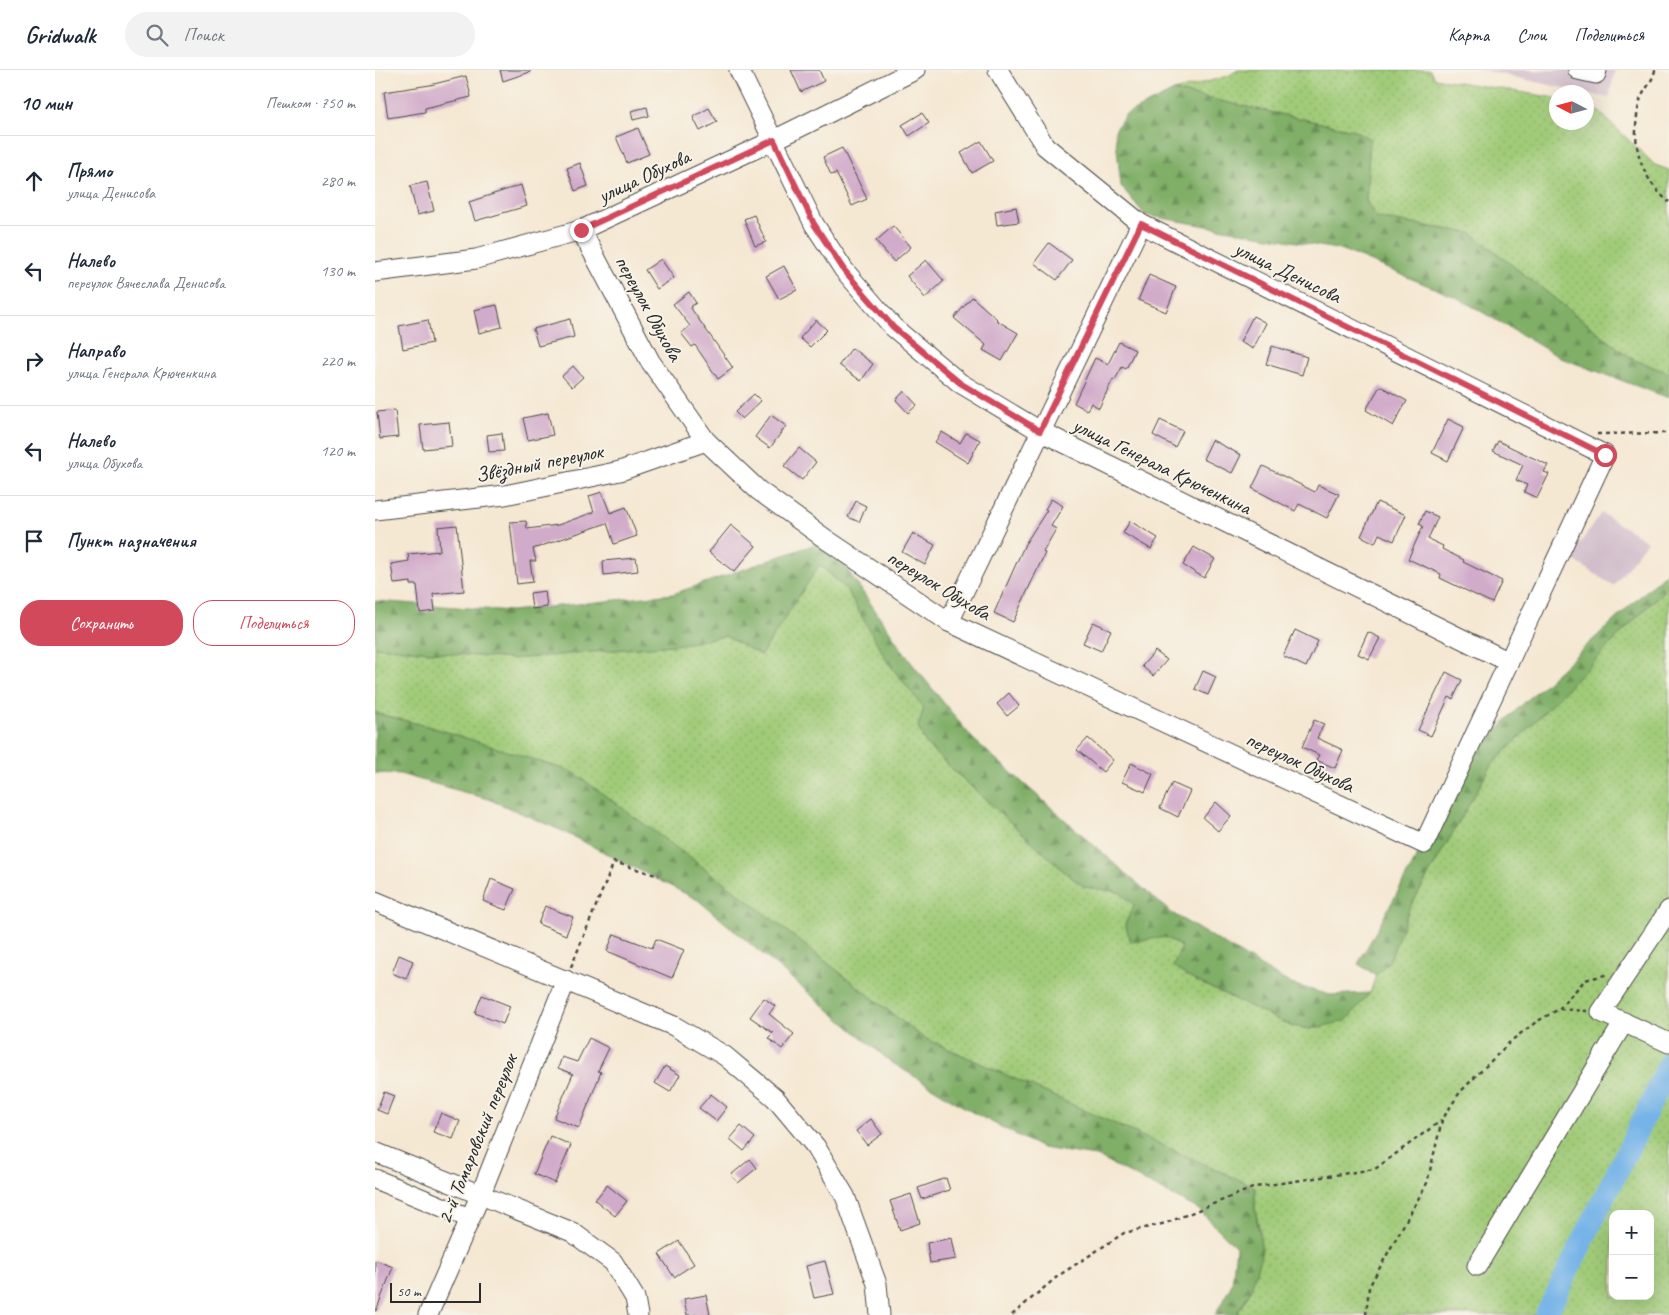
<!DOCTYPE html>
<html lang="ru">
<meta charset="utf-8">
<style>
body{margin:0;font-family:Caveat,sans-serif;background:#f2f2f3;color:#1f2937}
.controls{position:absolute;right:15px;bottom:15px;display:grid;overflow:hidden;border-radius:10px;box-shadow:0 5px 20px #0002}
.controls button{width:45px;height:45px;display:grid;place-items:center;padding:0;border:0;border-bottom:1px solid #e0e1e3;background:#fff;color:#1f2937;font:25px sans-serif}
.compass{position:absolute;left:1174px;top:15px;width:45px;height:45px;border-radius:50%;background:#fff;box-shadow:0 5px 20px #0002;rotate:276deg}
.scale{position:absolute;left:15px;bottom:12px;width:91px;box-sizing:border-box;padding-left:5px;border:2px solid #2b2b2b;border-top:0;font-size:14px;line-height:18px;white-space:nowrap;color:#2b2b2b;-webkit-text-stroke:4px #f7f3e8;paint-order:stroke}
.stop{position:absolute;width:15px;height:15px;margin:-11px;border:4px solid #d1495b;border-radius:50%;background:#fff}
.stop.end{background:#d1495b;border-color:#fff;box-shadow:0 1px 5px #0008}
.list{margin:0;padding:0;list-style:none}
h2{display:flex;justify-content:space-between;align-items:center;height:65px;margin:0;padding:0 20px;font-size:21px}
h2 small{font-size:16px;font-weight:400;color:#747a83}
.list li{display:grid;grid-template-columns:32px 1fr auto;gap:15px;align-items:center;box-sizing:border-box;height:90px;padding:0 20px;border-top:1px solid #e0e1e3}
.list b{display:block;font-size:19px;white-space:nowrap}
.list p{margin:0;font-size:16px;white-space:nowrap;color:#747a83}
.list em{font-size:16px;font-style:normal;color:#747a83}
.actions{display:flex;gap:10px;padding:15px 20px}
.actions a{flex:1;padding:11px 0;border:1px solid #d1495b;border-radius:20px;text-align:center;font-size:18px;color:#d1495b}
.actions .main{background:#d1495b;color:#fff}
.icon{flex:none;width:28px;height:28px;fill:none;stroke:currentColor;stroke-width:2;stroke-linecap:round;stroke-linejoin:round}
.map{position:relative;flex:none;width:1294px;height:1245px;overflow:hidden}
header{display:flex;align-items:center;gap:30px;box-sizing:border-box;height:70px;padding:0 25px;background:#fff;border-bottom:1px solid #e0e1e3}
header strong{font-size:24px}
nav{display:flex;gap:28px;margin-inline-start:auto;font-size:18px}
.search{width:350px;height:45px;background:#f2f2f3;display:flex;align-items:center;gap:12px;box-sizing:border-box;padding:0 18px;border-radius:28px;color:#747a83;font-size:19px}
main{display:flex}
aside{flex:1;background:#fff}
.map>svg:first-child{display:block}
</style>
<header>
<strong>Gridwalk</strong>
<div class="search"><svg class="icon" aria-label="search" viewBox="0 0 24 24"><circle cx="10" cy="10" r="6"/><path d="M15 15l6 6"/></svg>Поиск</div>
<nav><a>Карта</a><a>Слои</a><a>Поделиться</a></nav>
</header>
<main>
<aside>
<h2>10 мин<small>Пешком · 750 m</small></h2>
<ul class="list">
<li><svg class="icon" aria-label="ahead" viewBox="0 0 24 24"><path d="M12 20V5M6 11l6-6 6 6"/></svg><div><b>Прямо</b><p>улица Денисова</p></div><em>280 m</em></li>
<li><svg class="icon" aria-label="left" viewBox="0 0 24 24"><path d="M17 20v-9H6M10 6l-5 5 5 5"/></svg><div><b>Налево</b><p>переулок Вячеслава Денисова</p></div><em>130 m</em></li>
<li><svg class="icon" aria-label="right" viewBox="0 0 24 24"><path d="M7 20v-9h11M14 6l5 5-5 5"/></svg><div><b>Направо</b><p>улица Генерала Крюченкина</p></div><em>220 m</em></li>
<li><svg class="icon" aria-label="left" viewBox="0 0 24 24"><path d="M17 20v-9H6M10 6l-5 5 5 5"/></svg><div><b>Налево</b><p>улица Обухова</p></div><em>120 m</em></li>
<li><svg class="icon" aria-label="arrive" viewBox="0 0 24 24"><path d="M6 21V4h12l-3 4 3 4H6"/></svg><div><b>Пункт назначения</b></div></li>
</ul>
<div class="actions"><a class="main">Сохранить</a><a>Поделиться</a></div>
</aside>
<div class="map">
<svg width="1294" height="1245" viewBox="0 0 1294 1245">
<defs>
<pattern id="grass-dots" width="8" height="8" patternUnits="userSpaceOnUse" patternTransform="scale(1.25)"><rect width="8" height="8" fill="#a0cb78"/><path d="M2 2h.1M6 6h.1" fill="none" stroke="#8aae68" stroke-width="1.8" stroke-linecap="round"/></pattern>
<pattern id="forest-firs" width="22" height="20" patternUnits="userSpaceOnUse" patternTransform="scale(1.25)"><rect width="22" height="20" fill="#80af68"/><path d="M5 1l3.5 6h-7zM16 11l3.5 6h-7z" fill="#698f56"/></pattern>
</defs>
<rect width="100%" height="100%" fill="#f7f3e8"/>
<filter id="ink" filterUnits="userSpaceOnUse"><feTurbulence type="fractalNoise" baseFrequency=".02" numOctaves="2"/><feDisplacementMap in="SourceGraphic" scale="10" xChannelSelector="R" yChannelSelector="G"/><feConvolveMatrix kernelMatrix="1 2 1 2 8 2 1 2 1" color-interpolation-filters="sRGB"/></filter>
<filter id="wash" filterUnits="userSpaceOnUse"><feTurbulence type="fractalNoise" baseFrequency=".0096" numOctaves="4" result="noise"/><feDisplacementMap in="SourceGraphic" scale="20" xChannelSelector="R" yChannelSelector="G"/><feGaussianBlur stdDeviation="1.12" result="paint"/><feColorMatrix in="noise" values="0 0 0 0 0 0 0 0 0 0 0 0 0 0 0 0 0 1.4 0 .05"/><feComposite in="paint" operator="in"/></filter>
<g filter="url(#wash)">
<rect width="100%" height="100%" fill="#f5e8d3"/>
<g fill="#d1bdcb">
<path d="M1107,0h133l-6,28z"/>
<path d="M1226,443l46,28 -33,45 -44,-28z"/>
</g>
<g fill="url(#grass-dots)" stroke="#667b52" fill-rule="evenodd">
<path d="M863,0h192l4,8 122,20 1,24h30v-19l4,1 64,61 14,5v203l-37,-14 -161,-126 -95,-15 -10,-17 4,-62 -17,-9 -179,-39 54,-15z"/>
<path d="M444,494l28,26 40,71 37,47 -6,19 167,160 35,5 14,13 -9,19 40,13 17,10 6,30 103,49 19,3 60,-36 6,-18 13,-13 20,-53 82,-143 178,-181v730h-433l15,-25 9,-60 -5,-21v-22l-333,-150 -185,-145 -164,-119 -139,-45 -59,-15v-66l137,12 171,-15 42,-8 36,19zM1238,1144h37v82h-37z"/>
</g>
<g fill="url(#forest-firs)" stroke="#566d4a">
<path d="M799,21l179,39 17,9 -4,62 10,17 95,15 161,126 37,14v25l-108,-40 -103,-60 -116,-48 -197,-35 -24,-29 -6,-56 10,-15z"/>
<path d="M452,470l83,121 63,78 197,173 121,72 39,11 40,-2 -24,28 -36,8 -19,-3 -103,-49 -15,-11 9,-19 -16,-10 -35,5 -6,-18 9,-19 -14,-13 -35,-5 -16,-11 -142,-130 -9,-19 6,-19 -37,-47 -40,-71 -27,-26 -59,91 -36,-19 -42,8 -171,15 -137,-12v-46l136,10 162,-17z"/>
<path d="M1294,500v15l-178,181 -82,143 -20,53 -13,13 -18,-11 111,-202 42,-47z"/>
<path d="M0,643l59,15 139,44 164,120 185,145 333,150v22l7,41 -11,40 -15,25h-21l17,-31 4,-37 -38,-38 -102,-53 -54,-8 -70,-36 -81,-50 -193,-162 -140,-71 -70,-30 -88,-25 -25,-1z"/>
</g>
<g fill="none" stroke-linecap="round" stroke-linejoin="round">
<path stroke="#75b3e8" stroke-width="22" d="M1171,1245l107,-216 16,-36"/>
</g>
<g id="blocks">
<g fill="#d1abca">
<path d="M125,0h30v2l-27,9z"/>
<path d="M416,0h28l5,11 -23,11z"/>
<path d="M91,6l5,21 -46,11v4l-37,6 -4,-26 46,-7z"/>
<path d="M272,37l2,9 -16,4 -2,-9z"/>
<path d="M334,38l8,14 -17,9 -7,-14z"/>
<path d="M547,43l7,10 -20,13 -7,-11z"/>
<path d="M263,58l11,26 -22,9 -11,-26z"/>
<path d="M606,71l12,20 -21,12 -11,-20z"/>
<path d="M467,78l25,51 -15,7 -16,-33 -5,2 -8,-18z"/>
<path d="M205,93l8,23 -13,5 -8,-23z"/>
<path d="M52,112l7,29 -17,4 -7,-29z"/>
<path d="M146,115l6,21 -52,15 -6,-19z"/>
<path d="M641,137l3,15 -22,3 -2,-14z"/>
<path d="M379,145l12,27 -11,4 -11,-27z"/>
<path d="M518,156l18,21 -17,15 -18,-21z"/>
<path d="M674,173l23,17 -15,20 -23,-17z"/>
<path d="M286,189l13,19 -17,11 -12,-19z"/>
<path d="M551,190l18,21 -19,17 -18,-22z"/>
<path d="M409,196l13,24 -18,9 -13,-23z"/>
<path d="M774,205l27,12 -10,25 -28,-12z"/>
<path d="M314,222l7,11 -6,4 43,61 -15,11 -23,-34 -3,2 -11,-14 9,-7 -17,-22z"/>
<path d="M597,227l25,22 -1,1 22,13 -16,28 -19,-11 3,-5 -32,-27z"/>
<path d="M122,235l5,22 -23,6 -5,-23z"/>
<path d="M878,246l13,7 -13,26 -13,-7z"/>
<path d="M195,249l4,18 -36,9 -5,-17z"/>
<path d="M53,250l4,23 -29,6 -4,-23z"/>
<path d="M441,250l11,10 -17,17 -10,-9z"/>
<path d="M744,272l16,8 -9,19 -4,-2 -7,13 -2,-1 -14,29 -8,-5 -4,7 -13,-7 21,-45 13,6z"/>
<path d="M897,276l35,11 -5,18 -36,-11z"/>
<path d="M477,278l21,16 -12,17 -22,-16z"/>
<path d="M198,296l10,11 -11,10 -10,-11z"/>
<path d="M1005,316l27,15 -14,25 -27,-16z"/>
<path d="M529,321l13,14 -9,8 -12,-13z"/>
<path d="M379,324l7,7 -19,18 -7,-7z"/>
<path d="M20,340l3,27 -18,2 -3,-27z"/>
<path d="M173,343l5,22 -25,5 -5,-22z"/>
<path d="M396,345l15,11 -16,22 -15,-11z"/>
<path d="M1073,349l16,8 -16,34 -16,-8z"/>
<path d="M785,350l23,11 -8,16 -22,-12z"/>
<path d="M74,352l3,24 -29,3 -3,-24z"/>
<path d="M567,362l18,11 6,-10 14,7 -12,23 -33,-21z"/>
<path d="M127,363l2,18 -15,1 -2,-17z"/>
<path d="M837,370l29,15 -9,18 -29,-14z"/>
<path d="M1123,371l50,24 -4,7 5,2 -12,24 -13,-6 3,-7 -11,-5 7,-15 -30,-14z"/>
<path d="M424,378l17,14 -14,18 -18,-14z"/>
<path d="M888,396l52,26 3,-7 21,9 -12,24 -28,-14 -4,7 -43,-23z"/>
<path d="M227,422l8,21 16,-6 11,29 -23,8 -7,-21 -74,26 3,12h-6l3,21 -16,2 -7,-62 16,-1 1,8 31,-4 36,-13 -5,-16z"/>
<path d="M676,429l12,7 -12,20 5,3 -13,23 2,1 -32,69 -19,-9 31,-69 22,-34 -2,-1z"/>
<path d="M481,431l10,5 -7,16 -11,-5z"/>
<path d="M1002,432l29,13 -12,26 -15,-7 -4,9 -14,-7z"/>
<path d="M1050,441l13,6 -10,22 15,7 -1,3 22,11 -1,2 39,19 -10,22 -52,-25 1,-4 -33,-15 15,-33 -4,-2z"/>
<path d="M755,451l28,17 -7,11 -28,-16z"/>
<path d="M82,455l7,66 -31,3 2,17 -15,2 -3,-28h-6v-3l-17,2 -3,-20 18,-3 -1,-7 32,-3 -2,-24z"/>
<path d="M356,455l25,21 -22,26 -25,-20z"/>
<path d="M538,463l22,12 -10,20 -23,-13z"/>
<path d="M819,477l21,12 -11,19 -21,-13z"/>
<path d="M261,488l2,13 -34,4 -1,-14z"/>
<path d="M170,521l2,16 -15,2 -2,-16z"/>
<path d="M718,552l18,8 -10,21 -18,-8z"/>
<path d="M920,560l23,11 -12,26 -23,-11z"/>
<path d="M993,562l12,6 -11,21 -11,-5z"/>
<path d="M780,581l12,9 -14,16 -11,-10z"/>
<path d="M828,601l13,6 -8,18 -13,-6z"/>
<path d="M1071,602l16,8 -9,19 -4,-2 -18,39 -13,-6z"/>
<path d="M634,623l10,13 -12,10 -10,-12z"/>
<path d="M939,650l10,4 -7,14 26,12 -8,18 -19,-8 3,-5 -17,-8z"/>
<path d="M713,668l25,22 -10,12 -26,-22z"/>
<path d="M756,693l22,11 -8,18 -23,-10z"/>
<path d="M797,713l18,8 -12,26 -18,-9z"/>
<path d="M841,732l15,14 -13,15 -15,-13z"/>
<path d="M116,809l24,10 -9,21 -23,-9z"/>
<path d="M170,836l28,11 -7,18 -28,-11z"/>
<path d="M239,864l38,14 4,-9 28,11 -12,28 -65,-27z"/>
<path d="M24,885l14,6 -7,18 -14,-6z"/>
<path d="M107,925l28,11 -7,18 -28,-11z"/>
<path d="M389,928l11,8 -6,8 25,20 -12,15 -14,-11 5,-5 -23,-16z"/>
<path d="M214,968l20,10 -11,23 3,1 -22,56 -25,-10 19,-44 -15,-6 4,-11 15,5z"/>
<path d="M290,996l15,9 -10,17 -15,-9z"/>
<path d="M9,1022l10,4 -7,18 -10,-4z"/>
<path d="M336,1024l16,13 -11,14 -17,-13z"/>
<path d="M66,1043l19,8 -7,18 -20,-7z"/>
<path d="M496,1049l11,15 -15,11 -11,-14z"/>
<path d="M366,1056l14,12 -11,13 -14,-12z"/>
<path d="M175,1066l21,9 -16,38 -21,-9z"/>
<path d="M375,1089l7,9 -19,15 -7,-8z"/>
<path d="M571,1108l4,12 -28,9 -4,-11z"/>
<path d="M232,1115l20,16 -12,15 -20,-16z"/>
<path d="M536,1124l9,29 -20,7 -10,-29z"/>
<path d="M577,1168l4,21 -26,4 -3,-20z"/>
<path d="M304,1171l15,23 -20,13 -15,-23z"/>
<path d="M0,1190l18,7 -17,44h-1z"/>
<path d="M450,1191l9,33 -20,4 -8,-32z"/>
<path d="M331,1225l4,20h-23l-3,-16z"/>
</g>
</g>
</g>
<g filter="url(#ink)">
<use href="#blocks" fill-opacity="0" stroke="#494744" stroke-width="1"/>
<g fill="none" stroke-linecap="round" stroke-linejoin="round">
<g stroke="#494744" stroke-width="21">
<g id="minor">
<path d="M364,0l75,154 30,46 49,57 67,56 80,48 469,231"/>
<path d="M1203,0l18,4 1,-4"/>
<path d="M206,160l69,131 56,80 52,49 69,50 122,82 475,222 181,-389 -464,-231 -96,-78 -47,-76"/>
<path d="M0,202l101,-13 105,-29 193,-90 141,-70"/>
<path d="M0,440l130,-15 115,-24 86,-30"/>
<path d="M574,552l192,-398"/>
<path d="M0,831l299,125 51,30 50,42 41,49 29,49 32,88 3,31"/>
<path d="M1294,840l-68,102 68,31"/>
<path d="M0,1082l197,80 41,30 22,36 3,17"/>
<path d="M0,1109l94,39"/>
<path d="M1102,1196l147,-244"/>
<path d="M53,1245l52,-119 86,-216"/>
</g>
</g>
<g stroke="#494744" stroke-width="2.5" stroke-dasharray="4 4" stroke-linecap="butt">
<path d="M1280,0c-2,12 -12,20 -15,31 -10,38 -2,75 29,101"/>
<path d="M1222,364l72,-1"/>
<path d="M196,897l43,-105 45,14"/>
<path d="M1184,939l26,-29 24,-6"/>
<path d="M637,1245l46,-39 66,-43 42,-10 89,-36 120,-18 67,-49"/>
<path d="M991,1245l3,-28 58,-104 15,-63 18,-28 52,-52 24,-18 23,-13 28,2"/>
</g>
<use href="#minor" stroke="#fff" stroke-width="19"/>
</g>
</g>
<g fill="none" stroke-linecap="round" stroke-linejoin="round" filter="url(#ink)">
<path stroke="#d1495b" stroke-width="6" d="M206,160l193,-90 40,84 30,46 49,57 67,56 80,48 101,-207 464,231"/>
</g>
<g text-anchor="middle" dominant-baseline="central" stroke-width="4" stroke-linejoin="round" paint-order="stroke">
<g font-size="21" fill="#2b2b2b" stroke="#f7f3e8">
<text transform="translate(269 106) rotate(-25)">улица Обухова</text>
<text transform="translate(913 202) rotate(26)">улица Денисова</text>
<text transform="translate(274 238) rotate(61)">переулок Обухова</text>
<text transform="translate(164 393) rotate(-11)">Звёздный переулок</text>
<text transform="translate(787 396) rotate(26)">улица Генерала Крюченкина</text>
<text transform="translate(564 515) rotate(31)">переулок Обухова</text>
<text transform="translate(925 692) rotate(25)">переулок Обухова</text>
<text transform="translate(102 1069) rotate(-68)">2-й Томаровский переулок</text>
</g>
</g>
</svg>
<div class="controls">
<button>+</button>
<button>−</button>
</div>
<svg class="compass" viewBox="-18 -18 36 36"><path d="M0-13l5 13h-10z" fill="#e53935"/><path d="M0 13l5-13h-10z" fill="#747a83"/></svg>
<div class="scale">50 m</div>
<div class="stop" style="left:1230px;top:385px"></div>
<div class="stop end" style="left:206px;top:160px"></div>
</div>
</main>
